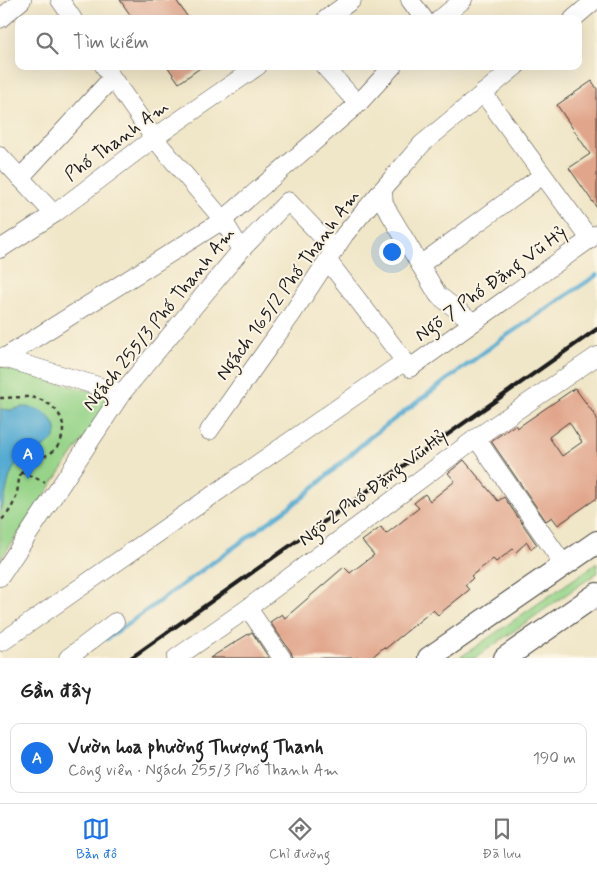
<!DOCTYPE html>
<html lang="vi">
<meta charset="utf-8">
<style>
body{margin:0;font-family:Mynerve,sans-serif;background:#f2f2f2;color:#222}
.you{position:absolute;left:391px;top:251px;width:18px;height:18px;margin:-12px;border:4px solid #fff;border-radius:50%;background:#1a73e8;box-shadow:0 0 0 8px #1a73e833}
.badge{display:grid;place-items:center;width:32px;height:32px;border-radius:50%;background:#1a73e8;color:#fff;font-size:16px;font-weight:700}
.pin{position:absolute;translate:-50% -41px;filter:drop-shadow(0 1px 2px #0008)}
.pin::after{content:'';position:absolute;top:26px;width:18px;height:15px;background:inherit;clip-path:polygon(0 0,100% 0,50% 100%)}
.list{margin:0;padding:0;list-style:none}
h2{display:flex;justify-content:space-between;align-items:center;height:65px;margin:0;padding:0 20px;font-size:21px}
h2 small{font-size:16px;font-weight:400;color:#767676}
.list li{display:grid;grid-template-columns:32px 1fr auto;gap:15px;align-items:center;box-sizing:border-box;height:70px;margin:0 10px 10px;padding:0 10px;border:1px solid #e0e0e0;border-radius:10px}
.list b{display:block;font-size:19px;white-space:nowrap}
.list p{margin:0;font-size:16px;white-space:nowrap;color:#767676}
.list em{font-size:16px;font-style:normal;color:#767676}
.icon{flex:none;width:28px;height:28px;fill:none;stroke:currentColor;stroke-width:2;stroke-linecap:round;stroke-linejoin:round}
.map{position:relative;flex:none;width:597px;height:658px;overflow:hidden}
.search{position:absolute;background:#fff;box-shadow:0 5px 20px #0002;left:15px;right:15px;top:15px;height:55px;display:flex;align-items:center;gap:12px;box-sizing:border-box;padding:0 18px;border-radius:10px;color:#767676;font-size:19px}
.sheet{height:145px;background:#fff}
nav{display:flex;justify-content:space-around;align-items:center;box-sizing:border-box;height:70px;border-top:1px solid #e0e0e0;background:#fff;font-size:14px;color:#767676}
nav a{display:grid;justify-items:center;gap:2px}
nav .on{color:#1a73e8}
.map>svg:first-child{display:block}
</style>
<div class="map">
<svg width="597" height="658" viewBox="0 0 597 658">
<rect width="100%" height="100%" fill="#fcf5e5"/>
<filter id="ink" filterUnits="userSpaceOnUse"><feTurbulence type="fractalNoise" baseFrequency=".02" numOctaves="2"/><feDisplacementMap in="SourceGraphic" scale="10" xChannelSelector="R" yChannelSelector="G"/><feConvolveMatrix kernelMatrix="1 2 1 2 8 2 1 2 1" color-interpolation-filters="sRGB"/></filter>
<filter id="wash" filterUnits="userSpaceOnUse"><feTurbulence type="fractalNoise" baseFrequency=".0096" numOctaves="4" result="noise"/><feDisplacementMap in="SourceGraphic" scale="20" xChannelSelector="R" yChannelSelector="G"/><feGaussianBlur stdDeviation="1.12" result="paint"/><feColorMatrix in="noise" values="0 0 0 0 0 0 0 0 0 0 0 0 0 0 0 0 0 1.4 0 .05"/><feComposite in="paint" operator="in"/></filter>
<g filter="url(#wash)">
<rect width="100%" height="100%" fill="#f0e6c8"/>
<g fill="#97d48a" stroke="#5a7853">
<path d="M0,364l7,5 105,28 -112,163z"/>
<path d="M597,563v10l-122,85h-16z"/>
</g>
<path fill="#54abd1" stroke="#386476" d="M22,407c12,0 19,2 28,11 23,26 -24,33 -35,48 -9,13 -8,32 -15,47v-104l11,1z"/>
<g fill="none" stroke-linecap="round" stroke-linejoin="round">
<path stroke="#54abd1" stroke-width="4.5" d="M107,639l195,-141 67,-60 134,-100 94,-63"/>
</g>
<g id="blocks">
<g fill="#e1a58b" fill-rule="evenodd">
<path d="M120,0h56l13,19h-56z"/>
<path d="M167,66h36l-24,17z"/>
<path d="M592,81l5,8v119l-28,-40 21,-14 -33,-49z"/>
<path d="M575,388l22,30v80l-39,27 -6,-8 -6,4 -55,-80 24,-16 2,3zM569,422l13,20 -20,14 -13,-19z"/>
<path d="M464,460l34,41 6,-4 33,48 -6,4 -4,-7 -11,10 -3,-3 -17,13 -3,-3 -22,17 2,2 -8,7 4,5 -31,25 -5,-5 -48,39 -1,-2 -13,11h-78l-2,-6 -21,-30 12,-8 3,4 59,-51 6,6 24,-18 -12,-14 19,-14 5,7 33,-26 -5,-5 11,-9 5,7 25,-20 -7,-8z"/>
<path d="M252,632l17,26h-59l27,-17z"/>
</g>
</g>
</g>
<g filter="url(#ink)">
<use href="#blocks" fill-opacity="0" stroke="#3c3a36" stroke-width="1"/>
<g fill="none" stroke-linecap="round" stroke-linejoin="round">
<g stroke="#3c3a36" stroke-width="19">
<g id="minor">
<path d="M60,0l13,19"/>
<path d="M410,0l14,19"/>
<path d="M0,19l22,-19"/>
<path d="M326,19l26,-19"/>
<path d="M440,19l23,-19"/>
<path d="M573,19l22,-19"/>
<path d="M104,66l50,72 69,82 18,30"/>
<path d="M324,66l34,38"/>
<path d="M483,93l107,146"/>
<path d="M0,156l54,58"/>
<path d="M20,178l92,-100"/>
<path d="M383,189l1,15 54,91 35,27"/>
<path d="M0,249l54,-35 100,-76 104,-72"/>
<path d="M328,261l82,107 187,-134"/>
<path d="M420,265l123,-90"/>
<path d="M0,357l122,36"/>
<path d="M2,359l221,-139 135,-116 35,-38"/>
<path d="M209,431l83,-117 53,-80 38,-45 39,-45 94,-78"/>
<path d="M476,438l88,127"/>
<path d="M0,577l122,-184 119,-143 47,-49 47,49"/>
<path d="M248,608l34,50"/>
<path d="M2,642l403,-281"/>
<path d="M68,658l47,-36"/>
<path d="M176,658l72,-50 228,-170 121,-82"/>
</g>
</g>
<g stroke="#3c3a36" stroke-width="24">
<g id="major">
<path d="M429,658l168,-116"/>
<path d="M505,658l92,-64"/>
</g>
</g>
<g stroke="#3c3a36" stroke-width="2.5" stroke-dasharray="4 4" stroke-linecap="butt">
<path d="M0,398c9,0 18,-1 27,-1 17,0 37,14 36,32 0,9 -4,18 -11,23 -10,7 -23,7 -29,18 -5,6 -4,14 -6,22 -2,11 -8,22 -17,29"/>
<path d="M21,472l24,10"/>
</g>
<use href="#minor" stroke="#fff" stroke-width="18"/>
<use href="#major" stroke="#fff" stroke-width="22"/>
<path stroke="#1c1c1c" stroke-width="4" d="M131,658l466,-329"/>
</g>
</g>
<g text-anchor="middle" dominant-baseline="central" stroke-width="4" stroke-linejoin="round" paint-order="stroke">
<g font-size="19" fill="#1c1c1c" stroke="#fcf5e5">
<text transform="translate(117 141) rotate(-36)">Phố Thanh Am</text>
<text transform="translate(491 284) rotate(-36)">Ngõ 7 Phố Đặng Vũ Hỷ</text>
<text transform="translate(288 285) rotate(-54)">Ngách 165/2 Phố Thanh Am</text>
<text transform="translate(159 319) rotate(-51)">Ngách 255/3 Phố Thanh Am</text>
<text transform="translate(373 488) rotate(-37)">Ngõ 2 Phố Đặng Vũ Hỷ</text>
</g>
</g>
</svg>
<div class="you"></div>
<div class="pin badge" style="left:28px;top:479px">A</div>
<div class="search"><svg class="icon" aria-label="search" viewBox="0 0 24 24"><circle cx="10" cy="10" r="6"/><path d="M15 15l6 6"/></svg>Tìm kiếm</div>
</div>
<section class="sheet">
<h2>Gần đây<small></small></h2>
<ul class="list">
<li><span class="badge">A</span><div><b>Vườn hoa phường Thượng Thanh</b><p>Công viên · Ngách 255/3 Phố Thanh Am</p></div><em>190 m</em></li>
</ul>
</section>
<nav>
<a class="on"><svg class="icon" aria-label="map" viewBox="0 0 24 24"><path d="M3 6l6-2 6 2 6-2v14l-6 2-6-2-6 2zM9 4v14M15 6v14"/></svg>Bản đồ</a>
<a><svg class="icon" aria-label="directions" viewBox="0 0 24 24"><path d="M12 3l9 9-9 9-9-9zM9 14v-3h6M13 9l2 2-2 2"/></svg>Chỉ đường</a>
<a><svg class="icon" aria-label="saved" viewBox="0 0 24 24"><path d="M7 4h10v16l-5-4-5 4z"/></svg>Đã lưu</a>
</nav>
